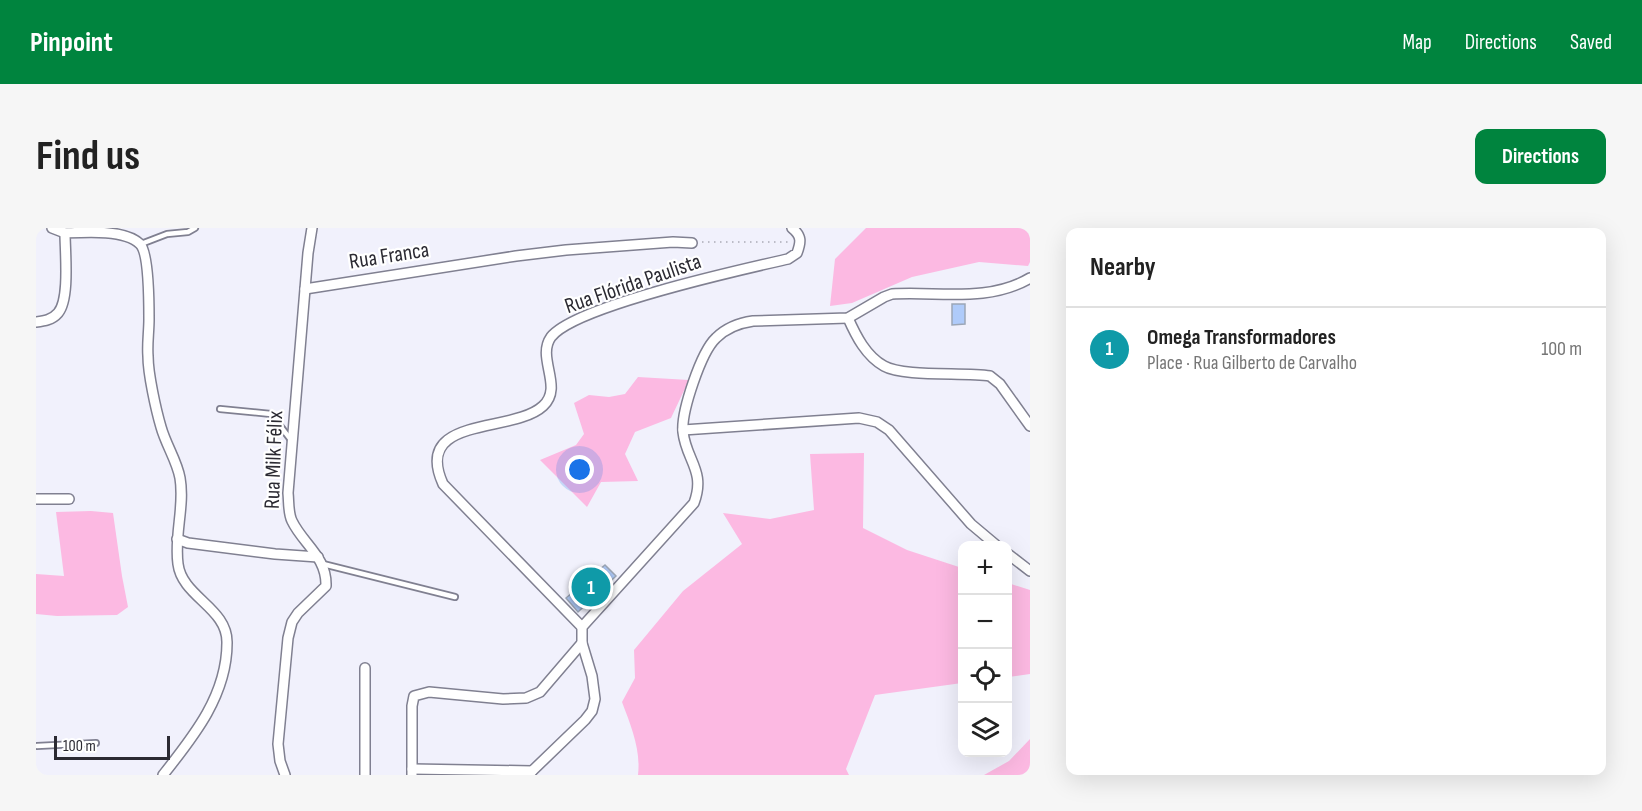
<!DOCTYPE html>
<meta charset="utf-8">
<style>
body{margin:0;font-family:"Sofia Sans Condensed",sans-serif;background:#f6f6f6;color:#222}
.controls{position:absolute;right:18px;bottom:18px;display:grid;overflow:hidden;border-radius:12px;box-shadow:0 6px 24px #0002}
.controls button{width:54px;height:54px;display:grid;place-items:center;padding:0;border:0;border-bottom:2px solid #e0e0e0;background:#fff;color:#222;font:30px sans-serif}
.scale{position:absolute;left:18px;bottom:15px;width:116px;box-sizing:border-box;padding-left:6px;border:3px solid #2b2a32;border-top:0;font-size:16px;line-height:21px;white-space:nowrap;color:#2b2a32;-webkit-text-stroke:4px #fff;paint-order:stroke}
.you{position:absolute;left:544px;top:242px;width:21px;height:21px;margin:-15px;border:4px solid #fff;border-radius:50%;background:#1a73e8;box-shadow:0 0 0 9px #1a73e833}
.badge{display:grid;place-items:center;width:39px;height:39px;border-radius:50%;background:#00843e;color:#fff;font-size:20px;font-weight:700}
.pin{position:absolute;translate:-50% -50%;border:3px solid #fff;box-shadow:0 2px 6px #0006}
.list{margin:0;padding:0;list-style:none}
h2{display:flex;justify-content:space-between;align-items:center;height:78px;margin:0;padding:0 24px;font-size:26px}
h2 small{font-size:20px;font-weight:400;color:#767676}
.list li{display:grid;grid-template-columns:39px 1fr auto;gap:18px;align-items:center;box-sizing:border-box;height:84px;padding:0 24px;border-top:2px solid #e0e0e0}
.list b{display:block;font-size:22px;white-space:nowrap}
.list p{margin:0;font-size:20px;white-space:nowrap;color:#767676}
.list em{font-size:20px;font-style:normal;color:#767676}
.icon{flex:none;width:33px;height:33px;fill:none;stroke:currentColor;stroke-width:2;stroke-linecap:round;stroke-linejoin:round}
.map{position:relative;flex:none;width:994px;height:547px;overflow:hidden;border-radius:12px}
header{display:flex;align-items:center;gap:36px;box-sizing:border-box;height:84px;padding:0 30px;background:#00843e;color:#fff}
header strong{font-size:28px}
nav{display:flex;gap:33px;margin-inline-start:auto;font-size:21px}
.intro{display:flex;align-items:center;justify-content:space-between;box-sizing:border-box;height:144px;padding:0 36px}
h1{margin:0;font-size:42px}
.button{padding:15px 27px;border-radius:12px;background:#00843e;color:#fff;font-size:21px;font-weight:700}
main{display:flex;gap:36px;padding:0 36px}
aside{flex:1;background:#fff;border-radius:12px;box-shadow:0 6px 24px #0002}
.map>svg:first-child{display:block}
</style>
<header>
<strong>Pinpoint</strong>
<nav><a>Map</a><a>Directions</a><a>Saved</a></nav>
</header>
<div class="intro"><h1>Find us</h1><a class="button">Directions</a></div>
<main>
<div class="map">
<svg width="994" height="547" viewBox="0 0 994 547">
<rect width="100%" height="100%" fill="#f1f1fc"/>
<g fill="#fcb9e2">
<path d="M830,0h164v34l-2,4 -49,-4 -67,15 -60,26 -22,3 5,-47z"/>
<path d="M602,149l51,3 -18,38 -36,14 -10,22 13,27 -37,1 -14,25 -47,-47 36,-15 8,-11 -10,-31 15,-8 20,2 16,-3z"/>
<path d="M828,225l-1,75 44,22 55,18v115l-87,12 -29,74 3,6h-211c3,-25 -7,-49 -16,-73l13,-24 -1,-28 49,-59 59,-47 -19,-31 47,6 44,-9 -4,-56z"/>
<path d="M55,283l22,2 9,63 6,31 -11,8 -60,1 -21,-2v-40l28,2 -8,-64z"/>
<path d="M972,355l22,7v84l-22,3z"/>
<path d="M994,511v36h-46l25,-14z"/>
</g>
<g fill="#afcbfa" stroke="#9ca6b6" stroke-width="1.5">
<path d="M916,76h13v20l-13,1z"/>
<path d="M569,337l11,11 -38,36 -12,-14z"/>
</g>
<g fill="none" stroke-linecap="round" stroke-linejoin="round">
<g stroke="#808091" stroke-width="8">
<g id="lane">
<path d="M105,16l26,-10 21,-2 7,-4"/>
<path d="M184,181l51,5 20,26"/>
<path d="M287,336l132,33"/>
<path d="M1,518l59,-3"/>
</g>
</g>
<g stroke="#808091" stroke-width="12">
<g id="street">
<path d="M16,0l13,5"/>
<path d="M269,61l211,-33 50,-6 107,-8 19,1"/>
<path d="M812,90c8,18 18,38 36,48 19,11 80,6 106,10l10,8 30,42"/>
<path d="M0,94c8,-1 16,-2 22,-9 12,-14 7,-61 7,-80 19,-1 60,-4 75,11 9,9 9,61 9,75 0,13 -2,25 -1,37 0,18 8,54 13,71 5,18 16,34 19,51 5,28 -6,57 -2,86 4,33 50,44 49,79 0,52 -33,93 -64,132"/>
<path d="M647,202l176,-12 18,4 12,8 82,94 25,21"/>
<path d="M0,271h33"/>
<path d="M141,311l11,4 87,11 43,3"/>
<path d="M972,326l22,17"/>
<path d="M546,399l-139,-143c-31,-69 70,-50 100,-78 21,-19 -7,-48 8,-69 24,-31 193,-68 237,-78l9,-6c4,-11 5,-17 -5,-25"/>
<path d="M329,440v107"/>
<path d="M376,541l120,2"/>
<path d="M249,547l-5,-14 -2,-17 10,-106 4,-16 6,-9 28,-27c1,-29 -23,-42 -34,-65 -4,-8 -3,-19 -4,-28l20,-240 4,-25"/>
<path d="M376,547v-69l2,-10 15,-4 74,7 23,-1 14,-6 42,-49"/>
<path d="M492,547l57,-55 7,-9 3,-12 -3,-23 -10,-33v-16l112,-124c12,-32 -8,-43 -11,-71 -2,-20 18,-80 33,-94 10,-10 23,-15 37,-17l95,-3 36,-21 8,-3c46,-3 96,9 138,-16"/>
</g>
</g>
<path stroke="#ababb5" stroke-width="1.5" stroke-dasharray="1.5 4.5" stroke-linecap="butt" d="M666,14h88"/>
<use href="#lane" stroke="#fff" stroke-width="4.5"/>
<use href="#street" stroke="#fff" stroke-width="9"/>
</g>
<g text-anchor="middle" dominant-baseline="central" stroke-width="4.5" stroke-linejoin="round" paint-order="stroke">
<g font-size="22" fill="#2b2a32" stroke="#fff">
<text transform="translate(353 28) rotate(-9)">Rua Franca</text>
<text transform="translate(597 56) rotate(-19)">Rua Flórida Paulista</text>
<text transform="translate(238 232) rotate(-88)">Rua Milk Félix</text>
</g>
</g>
</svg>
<div class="controls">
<button>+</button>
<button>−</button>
<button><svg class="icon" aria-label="locate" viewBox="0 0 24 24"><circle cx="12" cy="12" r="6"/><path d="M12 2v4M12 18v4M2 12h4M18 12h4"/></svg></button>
<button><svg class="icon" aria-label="layers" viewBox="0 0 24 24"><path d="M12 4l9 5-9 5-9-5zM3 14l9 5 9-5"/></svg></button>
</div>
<div class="scale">100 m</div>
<div class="you"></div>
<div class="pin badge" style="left:555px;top:359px;background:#0f9aa8">1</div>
</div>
<aside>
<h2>Nearby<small></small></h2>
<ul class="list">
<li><span class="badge" style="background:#0f9aa8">1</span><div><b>Omega Transformadores</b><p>Place · Rua Gilberto de Carvalho</p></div><em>100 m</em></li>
</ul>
</aside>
</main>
